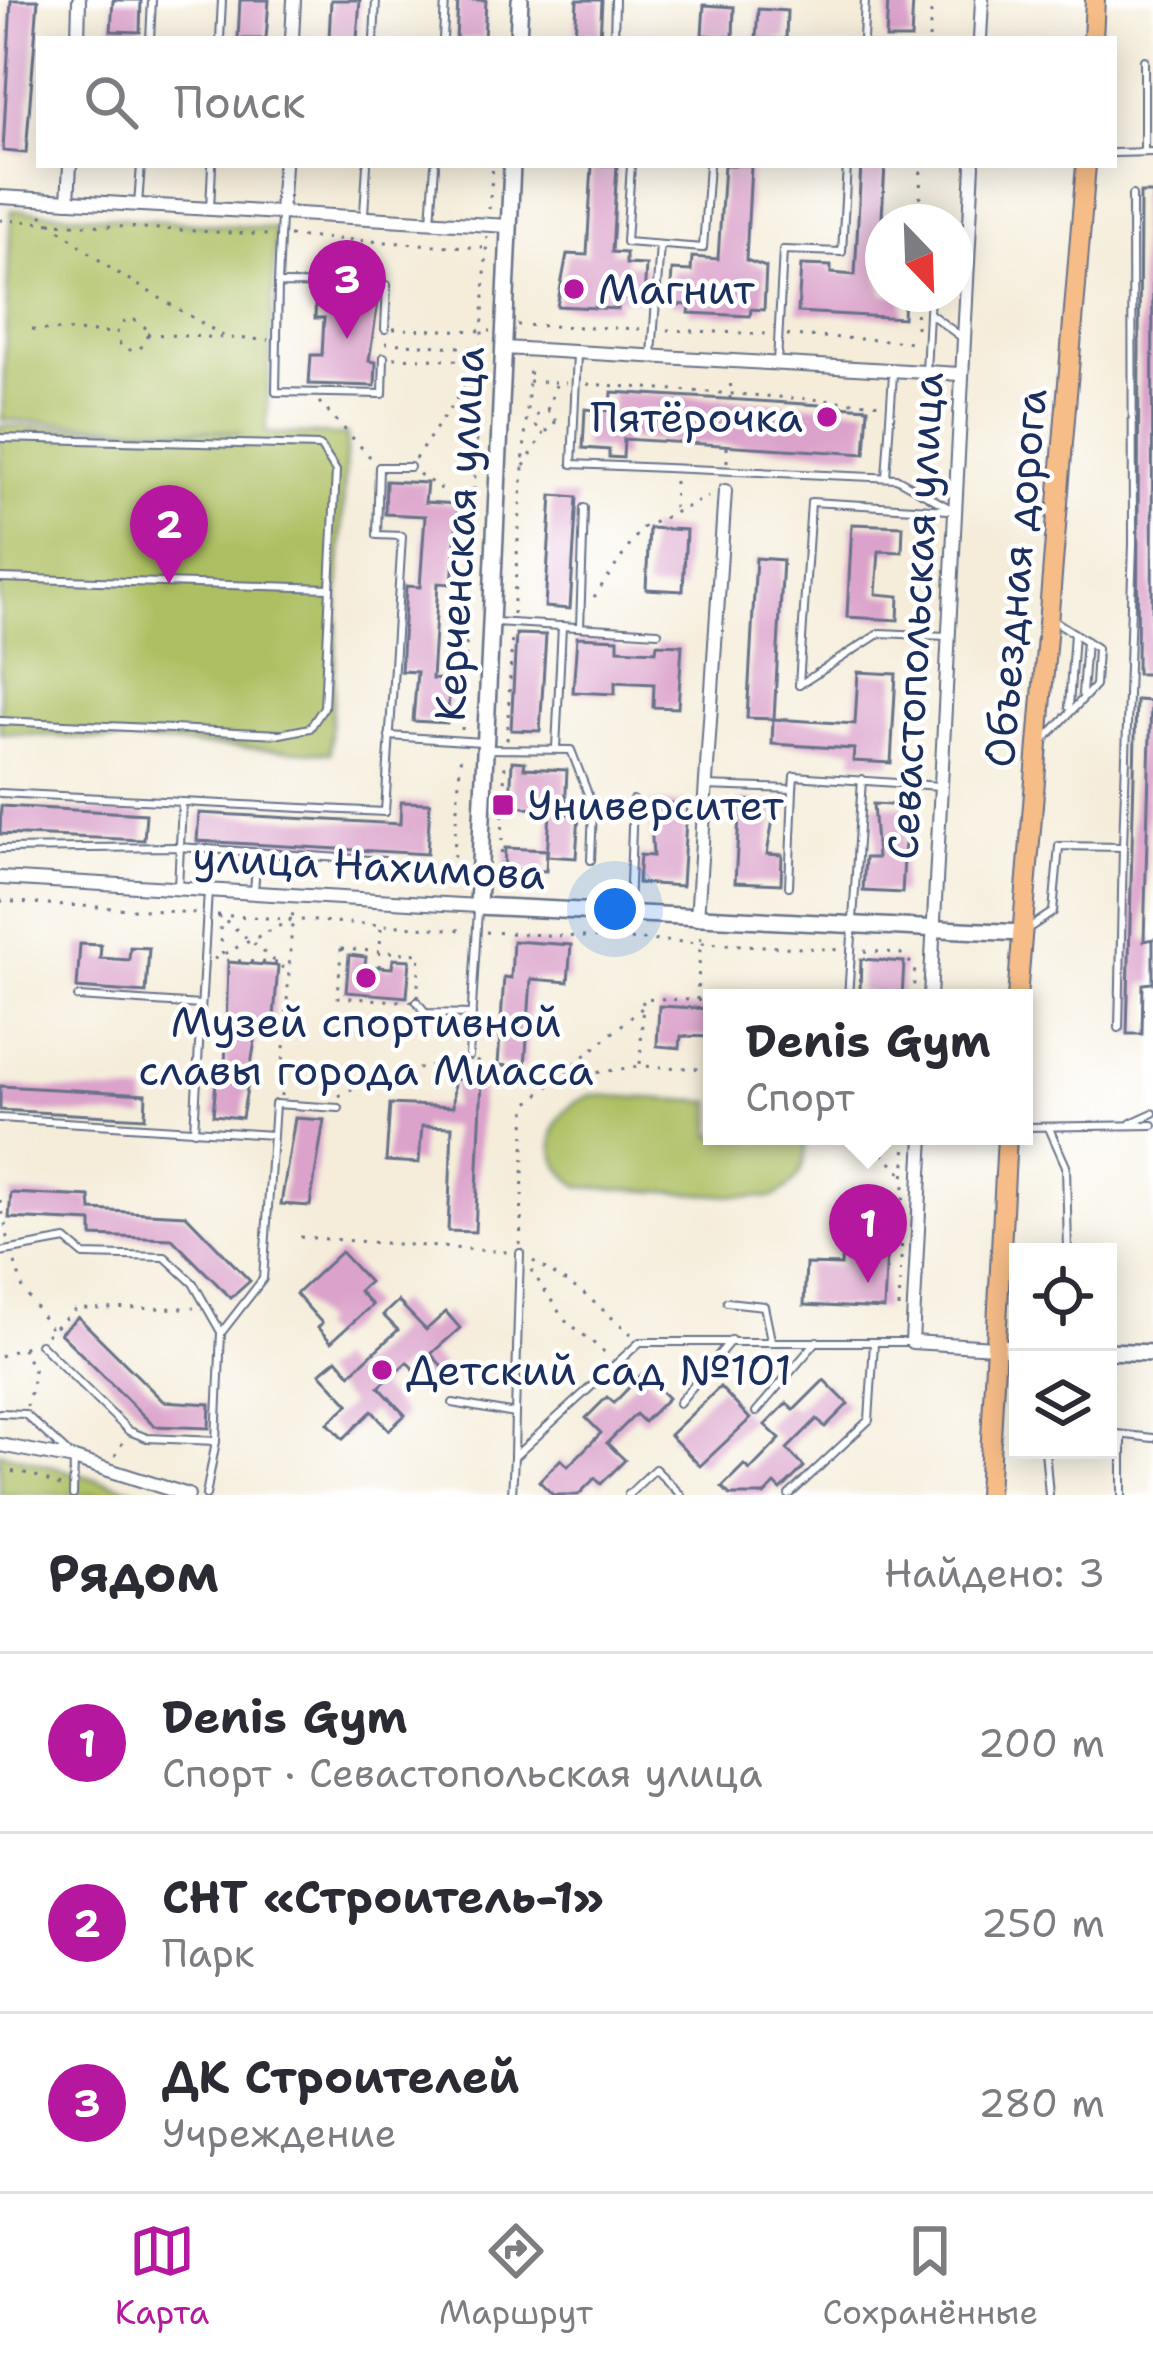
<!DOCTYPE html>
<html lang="ru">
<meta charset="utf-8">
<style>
body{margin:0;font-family:"Shantell Sans",sans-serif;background:#f7f7f7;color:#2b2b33}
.controls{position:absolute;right:36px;bottom:36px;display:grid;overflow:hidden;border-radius:0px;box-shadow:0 6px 30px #0003}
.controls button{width:108px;height:108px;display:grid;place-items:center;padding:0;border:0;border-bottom:3px solid #e1e1e2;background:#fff;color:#2b2b33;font:60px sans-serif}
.compass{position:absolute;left:865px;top:204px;width:108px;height:108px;border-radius:50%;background:#fff;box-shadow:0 6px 30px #0003;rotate:157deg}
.you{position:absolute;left:615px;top:909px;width:42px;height:42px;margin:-30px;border:9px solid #fff;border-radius:50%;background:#1a73e8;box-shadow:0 0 0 18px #1a73e833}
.badge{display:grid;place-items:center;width:78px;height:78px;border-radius:50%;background:#b5179e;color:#fff;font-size:39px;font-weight:700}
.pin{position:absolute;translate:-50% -99px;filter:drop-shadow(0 3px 6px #0008)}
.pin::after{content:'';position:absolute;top:63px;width:42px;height:36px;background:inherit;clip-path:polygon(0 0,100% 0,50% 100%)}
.popup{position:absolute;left:703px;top:989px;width:330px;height:156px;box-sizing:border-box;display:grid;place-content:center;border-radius:0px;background:#fff;filter:drop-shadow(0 3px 9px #0005);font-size:39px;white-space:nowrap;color:#7c7c81}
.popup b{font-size:45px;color:#2b2b33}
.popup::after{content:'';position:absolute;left:50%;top:100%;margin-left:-24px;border:24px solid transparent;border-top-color:#fff}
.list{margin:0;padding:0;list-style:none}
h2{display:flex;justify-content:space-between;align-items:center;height:156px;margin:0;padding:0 48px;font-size:51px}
h2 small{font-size:39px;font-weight:400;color:#7c7c81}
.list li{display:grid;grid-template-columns:78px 1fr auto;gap:36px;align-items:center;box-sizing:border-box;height:180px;padding:0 48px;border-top:3px solid #e1e1e2}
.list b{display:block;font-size:45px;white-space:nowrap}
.list p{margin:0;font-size:39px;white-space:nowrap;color:#7c7c81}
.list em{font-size:39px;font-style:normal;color:#7c7c81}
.icon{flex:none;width:66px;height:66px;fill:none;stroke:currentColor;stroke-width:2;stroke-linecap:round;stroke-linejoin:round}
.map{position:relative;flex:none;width:1153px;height:1495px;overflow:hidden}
.search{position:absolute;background:#fff;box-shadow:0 6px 30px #0003;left:36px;right:36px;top:36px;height:132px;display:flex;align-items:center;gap:30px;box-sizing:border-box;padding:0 42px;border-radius:0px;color:#7c7c81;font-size:45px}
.sheet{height:696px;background:#fff}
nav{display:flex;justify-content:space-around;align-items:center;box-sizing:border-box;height:168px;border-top:3px solid #e1e1e2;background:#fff;font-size:33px;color:#7c7c81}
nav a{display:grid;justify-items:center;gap:6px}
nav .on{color:#b5179e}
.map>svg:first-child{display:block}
</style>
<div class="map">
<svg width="1153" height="1495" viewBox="0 0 1153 1495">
<rect width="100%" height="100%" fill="#fff"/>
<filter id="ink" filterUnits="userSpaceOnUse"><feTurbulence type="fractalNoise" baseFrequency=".00833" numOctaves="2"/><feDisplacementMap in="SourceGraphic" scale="24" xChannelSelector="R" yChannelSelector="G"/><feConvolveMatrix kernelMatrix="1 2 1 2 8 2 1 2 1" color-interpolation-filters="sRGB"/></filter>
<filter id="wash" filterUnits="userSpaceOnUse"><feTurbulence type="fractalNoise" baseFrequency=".004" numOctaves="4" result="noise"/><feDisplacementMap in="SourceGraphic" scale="48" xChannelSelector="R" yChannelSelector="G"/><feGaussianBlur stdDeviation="2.7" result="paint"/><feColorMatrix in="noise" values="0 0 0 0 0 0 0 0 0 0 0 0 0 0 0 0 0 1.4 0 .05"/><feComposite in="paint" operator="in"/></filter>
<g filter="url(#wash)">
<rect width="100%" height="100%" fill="#f5edda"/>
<g fill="#adbf62" stroke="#647760" stroke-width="3">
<path d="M11,210l265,19 -10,204 81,2 -17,318 -330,-20v-307l242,6 -240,-12z"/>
<path d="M592,1095l120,7v34h92c5,30 -6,50 -33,62l-190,-11c-43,-26 -36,-77 11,-92z"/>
<path d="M0,1452l153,43h-153z"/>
</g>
<g id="blocks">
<g fill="#dba2cb">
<path d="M11,0h27l-12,153 -23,-2z"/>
<path d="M113,0h28l-1,32 -29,-1z"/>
<path d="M240,0h29l-3,39h-28z"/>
<path d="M331,0h29l-3,39h-28z"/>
<path d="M458,0h28l-2,39h-28z"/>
<path d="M577,0h25l-2,39h-25z"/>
<path d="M888,0h25l-2,39h-25z"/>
<path d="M704,5l30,2 -1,30 -31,-2z"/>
<path d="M758,9l29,2 -1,28h-30z"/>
<path d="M592,165h25l-5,87 14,1v11l20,1 -2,36 -26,-2v10l-61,-3 10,-52 20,1z"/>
<path d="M724,165h27l-5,95 20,7 -2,43 -13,-1 -1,7 -61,-3 1,-8 -20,-1 2,-34 19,1 1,-14 26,2z"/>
<path d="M861,165h24l-6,104 4,25h21l-1,24 -105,-6 3,-47 30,1v7l24,2z"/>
<path d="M1140,193h13l-1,481h-15z"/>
<path d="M316,293l63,3 -10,65 7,1 -1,24 -66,-2 2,-29h11l2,-37h-9z"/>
<path d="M612,392l256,16 -3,46 -241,-15 -1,19 -14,-1v-7l-26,-2 2,-39 26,2z"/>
<path d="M386,481l41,2 -2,19 33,2 -6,80 -14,-1 -6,96 18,1 -3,43 -34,-2 4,-49 -16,-1 5,-85 14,1 5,-71 -40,-2z"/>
<path d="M552,495l25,2 -7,112 -25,-2z"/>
<path d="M852,524l51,2 -1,26 -23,-1 -3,43 23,2 -1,24 -51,-3z"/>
<path d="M649,528l37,2 -3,61 -37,-2z"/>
<path d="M756,558l27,2 -9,159 81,5 3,-52 38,2 -5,89 -38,-2 1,-12 -82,-5 1,-25 -26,-1z"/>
<path d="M516,634l30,1 -6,96 -29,-1z"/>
<path d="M577,637l41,2v10l38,2 1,-7 25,1 -4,63 -25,-1 1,-23 -39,-2v12l-42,-2z"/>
<path d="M1136,700l15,1 -7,240 9,-2v44l-10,1 -1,50h-15z"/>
<path d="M512,761l13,1 -1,6 43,2 -2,44h14l-3,44 -29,-2 3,-43 -40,-9z"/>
<path d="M740,800l36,2 -9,52 15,1 -1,29 -46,-2z"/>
<path d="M401,802l29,1 -3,51 -230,-13 2,-28 201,11z"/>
<path d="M650,802l37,2 -5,82 -44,-3 2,-28 13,1z"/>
<path d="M873,804l34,2 -5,87 -39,-2 2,-33h12z"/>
<path d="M1,806l145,8 -2,26 -144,-6z"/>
<path d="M505,848l42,2 -1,21 -42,-2z"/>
<path d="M513,941l58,4 -3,37 -37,-3 -6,88 -27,-2 6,-88 7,1z"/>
<path d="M80,944l21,1 -1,13 29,2 1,-13 19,1 -3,45 -69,-5z"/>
<path d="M349,955l17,2 -1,9 27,2 1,-9 17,1 -3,37 -61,-5z"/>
<path d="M861,959l43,3 -2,36h-33v-5l-9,-1z"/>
<path d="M228,962l50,4 -5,64 -16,-1 -15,89 -29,-3 4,-44h8z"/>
<path d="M659,1006l53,3v28l-31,-1 -1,12 -23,-2z"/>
<path d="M454,1079l28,1 -7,152 -27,-1 4,-104 -30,-1 -3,37 -33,-2 4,-57 63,3z"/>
<path d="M0,1086l146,8 -1,24 -145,-8z"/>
<path d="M295,1118l29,2 -14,86 -29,-2z"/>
<path d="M11,1193l79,4 1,13 95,5 64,66 -19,17 -59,-59 -80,-3v-14l-83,-4z"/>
<path d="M843,1226l45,2 -4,81 -80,-4 2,-41 35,1z"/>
<path d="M341,1252l28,30 -10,9 13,14 -41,37 -13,-14 4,-5 -26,-29z"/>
<path d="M398,1301l28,29 20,-18 14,16 -29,26 19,21 -17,15 -26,-28 -28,25 26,28 -16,15 -17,-19 -29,28 -15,-16 21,-19 -29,-31 17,-14 13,15 48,-44 -15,-15z"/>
<path d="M78,1317l85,84 47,3 -1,24 -55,-2 -94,-93z"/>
<path d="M643,1373l25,25 -24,24 -8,-8 -29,29 18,17 -24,24 -6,-6 -17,17h-25l-14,-14 22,-22 7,7 33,-33 -15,-15 21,-21 7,6z"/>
<path d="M824,1380l24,24 -23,23 -8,-8 -30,30 17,18 -23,23 -6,-6 -11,11h-34l-8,-8 22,-22 6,5 30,-31 -15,-14 22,-22 7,7z"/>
<path d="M720,1387l30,32 -50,47 -30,-31z"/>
</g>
</g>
</g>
<g filter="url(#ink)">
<use href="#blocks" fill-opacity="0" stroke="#677289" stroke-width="3"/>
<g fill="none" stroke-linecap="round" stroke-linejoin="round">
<g stroke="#677289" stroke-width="10">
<g id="service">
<path d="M150,39l2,-39"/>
<path d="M220,39l2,-39"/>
<path d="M374,39l2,-39"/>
<path d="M443,39l2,-39"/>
<path d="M614,39l1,-39"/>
<path d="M863,39l2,-39"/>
<path d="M1144,60v92"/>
<path d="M1114,153l39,-1"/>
<path d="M631,165l-5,77 77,6 6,-83"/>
<path d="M138,205l3,-40"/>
<path d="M210,209l2,-44"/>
<path d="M364,214l3,-49"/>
<path d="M431,221l4,-56"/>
<path d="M955,265l12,-9"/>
<path d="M278,284l3,-68"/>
<path d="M929,313l31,23"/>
<path d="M577,354l-5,110 324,14 57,32"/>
<path d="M652,355l8,-110"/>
<path d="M384,357l-1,37 -107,-2 2,-108 109,1 -2,44"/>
<path d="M777,363l6,-113 59,2 5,-87"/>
<path d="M926,372l4,-78"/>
<path d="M0,438l320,8 16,25 -6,117"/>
<path d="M886,477l7,-103"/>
<path d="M0,578l330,10 -6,119 -14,21 -30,6 -280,-13"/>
<path d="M495,622l163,10"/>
<path d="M580,627l4,-119"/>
<path d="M799,685l12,-183 138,8"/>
<path d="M799,685l81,-52 67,3"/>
<path d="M1082,694l4,-53"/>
<path d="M1069,707l5,-74"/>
<path d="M389,736l93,6"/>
<path d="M1043,741l52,-55 2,-38 -45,-29"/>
<path d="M556,748l6,-122"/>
<path d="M489,749l82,1 22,57 -2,53"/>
<path d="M705,786l88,3 1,-13 146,10"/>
<path d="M0,793l385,19 17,-276 -25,-1 2,-68h31"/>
<path d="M1123,847l10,-303 -1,-349"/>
<path d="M0,849l178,-2 206,14"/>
<path d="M789,886l4,-97"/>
<path d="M178,887l4,-83"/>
<path d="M254,890l3,-35"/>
<path d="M629,911l4,-111"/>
<path d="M1026,930l27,-18 6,-66 64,1 -4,181"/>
<path d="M78,997l123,8"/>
<path d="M848,998l14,-219"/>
<path d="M417,1002l9,11 46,1"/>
<path d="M469,1056l9,-146"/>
<path d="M0,1118l273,17 -10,144 -42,54 -5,108 -10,54"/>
<path d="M1131,1123l22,-10"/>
<path d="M1024,1127l129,-2"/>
<path d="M1049,1128l17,38 2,86"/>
<path d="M194,1131l14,-240"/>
<path d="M273,1135l2,-31 64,4"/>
<path d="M0,1252l66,-12 18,15 81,2 28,26 28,49"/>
<path d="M727,1302l37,4 7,34"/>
<path d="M40,1344l89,87 18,7 69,3"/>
<path d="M453,1403l62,11 -1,41"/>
<path d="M679,1403l52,-63"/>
<path d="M756,1412l61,-71"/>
<path d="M0,1413l25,1 49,45 -1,36"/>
<path d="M515,1414l5,-161"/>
<path d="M1108,1433l45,5"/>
<path d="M1045,1450l4,45"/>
<path d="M512,1495l2,-38 126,-115h272"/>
<path d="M628,1495l27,-26 26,26"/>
<path d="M789,1495l80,-75 5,-77"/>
<path d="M1122,1495v-60"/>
</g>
</g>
<g stroke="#677289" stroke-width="16">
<g id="minor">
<path d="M78,39l1,-39"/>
<path d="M292,39l2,-39"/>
<path d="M980,39l2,-39"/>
<path d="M0,197l509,29"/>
<path d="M68,201l2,-36"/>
<path d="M281,213l3,-48"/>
<path d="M504,348l456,26"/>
<path d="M0,878l478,28"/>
<path d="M697,919l28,-428"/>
<path d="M930,998l43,-833"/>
<path d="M923,1136l-11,206 83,5"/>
<path d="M0,1445l74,14 114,36"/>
</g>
</g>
<g stroke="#677289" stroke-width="20">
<g id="tertiary">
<path d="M518,39l2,-39"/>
<path d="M512,165l-34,741 544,27"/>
<path d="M995,1347l23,1"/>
<path d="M1108,1351l45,2"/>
</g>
</g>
<g stroke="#677289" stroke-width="22">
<g id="primary">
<path d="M1093,39l2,-39"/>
<path d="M1017,998l69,-833"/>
<path d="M988,1495l19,-359"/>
</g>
</g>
<g stroke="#677289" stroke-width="3" stroke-dasharray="3 9" stroke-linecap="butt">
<path d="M929,39l3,-39"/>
<path d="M489,209l4,-44"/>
<path d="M41,215l70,54 116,69"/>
<path d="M882,216l34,1"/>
<path d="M0,220l268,15"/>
<path d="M919,222l2,-57"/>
<path d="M289,236l194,12"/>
<circle cx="132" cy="335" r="15"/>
<path d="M517,325l128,4"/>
<path d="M916,328l1,-34"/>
<path d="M32,329l84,4"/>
<path d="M393,329l98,2"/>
<path d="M667,330l98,4"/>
<path d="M147,334l122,6"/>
<path d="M787,335l128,7"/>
<path d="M385,343l94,5"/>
<path d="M394,358l86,3"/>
<path d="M529,381l37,2"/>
<path d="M587,384l296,20"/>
<path d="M730,399l1,-24"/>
<path d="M319,402l55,59"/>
<path d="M547,410l9,-25"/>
<circle cx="545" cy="421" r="10"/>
<path d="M415,459l66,-96"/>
<path d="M727,462v-16"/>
<path d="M524,466l20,-33"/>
<path d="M419,474l52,35"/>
<path d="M674,508l1,-27"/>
<path d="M594,597l48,-69 66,-31"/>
<path d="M513,614l17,-248"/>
<path d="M462,730l25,-494"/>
<path d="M507,740l5,-105"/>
<path d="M452,881l9,-130"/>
<path d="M500,889l5,-128"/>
<path d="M0,901l195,12"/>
<path d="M217,915l248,15"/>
<path d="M486,932l356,18"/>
<path d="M341,949l79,5 -3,48 -79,-5z"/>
<path d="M864,951l36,2 15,14 -2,31"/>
<path d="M214,959l77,-39"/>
<path d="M277,963l-54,-3 -4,-45 70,58"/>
<path d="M379,967l2,-40"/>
<path d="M697,1000l4,-67"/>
<path d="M712,1001l-69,-3 -3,68 72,3"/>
<path d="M476,1061l16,10 61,8"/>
<path d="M562,1078l78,-12"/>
<path d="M281,1096l12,-188"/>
<path d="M339,1096l44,-21 74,-13"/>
<path d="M866,1136l36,38"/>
<path d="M0,1200l9,42"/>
<path d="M300,1237l208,15"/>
<path d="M520,1245l6,-140 116,-97"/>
<path d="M533,1261l49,31 49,42"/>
<path d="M15,1263l8,26 27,39"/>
<path d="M531,1270l32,48 45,37"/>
<path d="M899,1308l7,-172"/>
<path d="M46,1335l30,-26 118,-1"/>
<path d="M22,1348l13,25 -8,33"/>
<path d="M0,1356l29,-11"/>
<path d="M115,1456l10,-18"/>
<path d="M0,1470l31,4 29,12"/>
</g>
<use href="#service" stroke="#fff" stroke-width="6"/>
<use href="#minor" stroke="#fff" stroke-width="12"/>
<use href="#tertiary" stroke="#fff" stroke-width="15"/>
<use href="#primary" stroke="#f7bd88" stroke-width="18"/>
</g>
</g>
<g fill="#b5179e" stroke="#fff" stroke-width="4.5">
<circle cx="574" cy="289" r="12"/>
<circle cx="827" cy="417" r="12"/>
<rect x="491" y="793" width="24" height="24" rx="6"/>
<circle cx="366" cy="978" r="12"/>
<circle cx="382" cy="1370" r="12"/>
</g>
<g text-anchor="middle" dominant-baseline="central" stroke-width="9" stroke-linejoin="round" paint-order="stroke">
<g font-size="42" fill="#1b2f5e" stroke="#fff" text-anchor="start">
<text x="598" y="289">Магнит</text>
<text x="803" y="417" text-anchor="end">Пятёрочка</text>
<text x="527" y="805">Университет</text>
<text x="366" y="1022" text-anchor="middle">Музей спортивной<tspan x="366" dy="48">славы города Миасса</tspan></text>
<text x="406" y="1370">Детский сад №101</text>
</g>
<g font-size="42" fill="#1b2f5e" stroke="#fff">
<text transform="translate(459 534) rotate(-87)">Керченская улица</text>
<text transform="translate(1015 578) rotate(-85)">Объездная дорога</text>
<text transform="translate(915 616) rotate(-87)">Севастопольская улица</text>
<text transform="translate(369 865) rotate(3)">улица Нахимова</text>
</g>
</g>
</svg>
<div class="controls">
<button><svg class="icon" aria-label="locate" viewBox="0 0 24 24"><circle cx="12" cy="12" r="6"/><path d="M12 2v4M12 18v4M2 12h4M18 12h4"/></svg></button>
<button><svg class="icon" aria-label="layers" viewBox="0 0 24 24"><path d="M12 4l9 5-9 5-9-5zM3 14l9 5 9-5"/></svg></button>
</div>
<svg class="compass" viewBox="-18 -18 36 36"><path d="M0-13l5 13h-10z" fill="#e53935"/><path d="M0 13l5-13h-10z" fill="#7c7c81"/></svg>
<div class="you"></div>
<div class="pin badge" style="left:868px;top:1283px">1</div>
<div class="popup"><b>Denis Gym</b>Спорт</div>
<div class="pin badge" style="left:169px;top:584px">2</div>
<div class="pin badge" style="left:347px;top:339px">3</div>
<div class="search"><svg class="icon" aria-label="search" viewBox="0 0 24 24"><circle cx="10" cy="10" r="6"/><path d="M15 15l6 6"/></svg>Поиск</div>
</div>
<section class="sheet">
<h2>Рядом<small>Найдено: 3</small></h2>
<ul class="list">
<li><span class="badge">1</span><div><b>Denis Gym</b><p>Спорт · Севастопольская улица</p></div><em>200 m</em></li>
<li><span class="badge">2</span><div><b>СНТ «Строитель-1»</b><p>Парк</p></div><em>250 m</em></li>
<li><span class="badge">3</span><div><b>ДК Строителей</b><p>Учреждение</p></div><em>280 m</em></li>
</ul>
</section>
<nav>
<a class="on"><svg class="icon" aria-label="map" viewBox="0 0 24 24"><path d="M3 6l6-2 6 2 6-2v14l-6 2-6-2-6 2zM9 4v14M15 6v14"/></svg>Карта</a>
<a><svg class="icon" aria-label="directions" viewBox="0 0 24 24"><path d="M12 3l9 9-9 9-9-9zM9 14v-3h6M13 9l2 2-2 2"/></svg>Маршрут</a>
<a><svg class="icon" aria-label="saved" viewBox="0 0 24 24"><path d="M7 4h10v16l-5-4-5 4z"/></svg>Сохранённые</a>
</nav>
